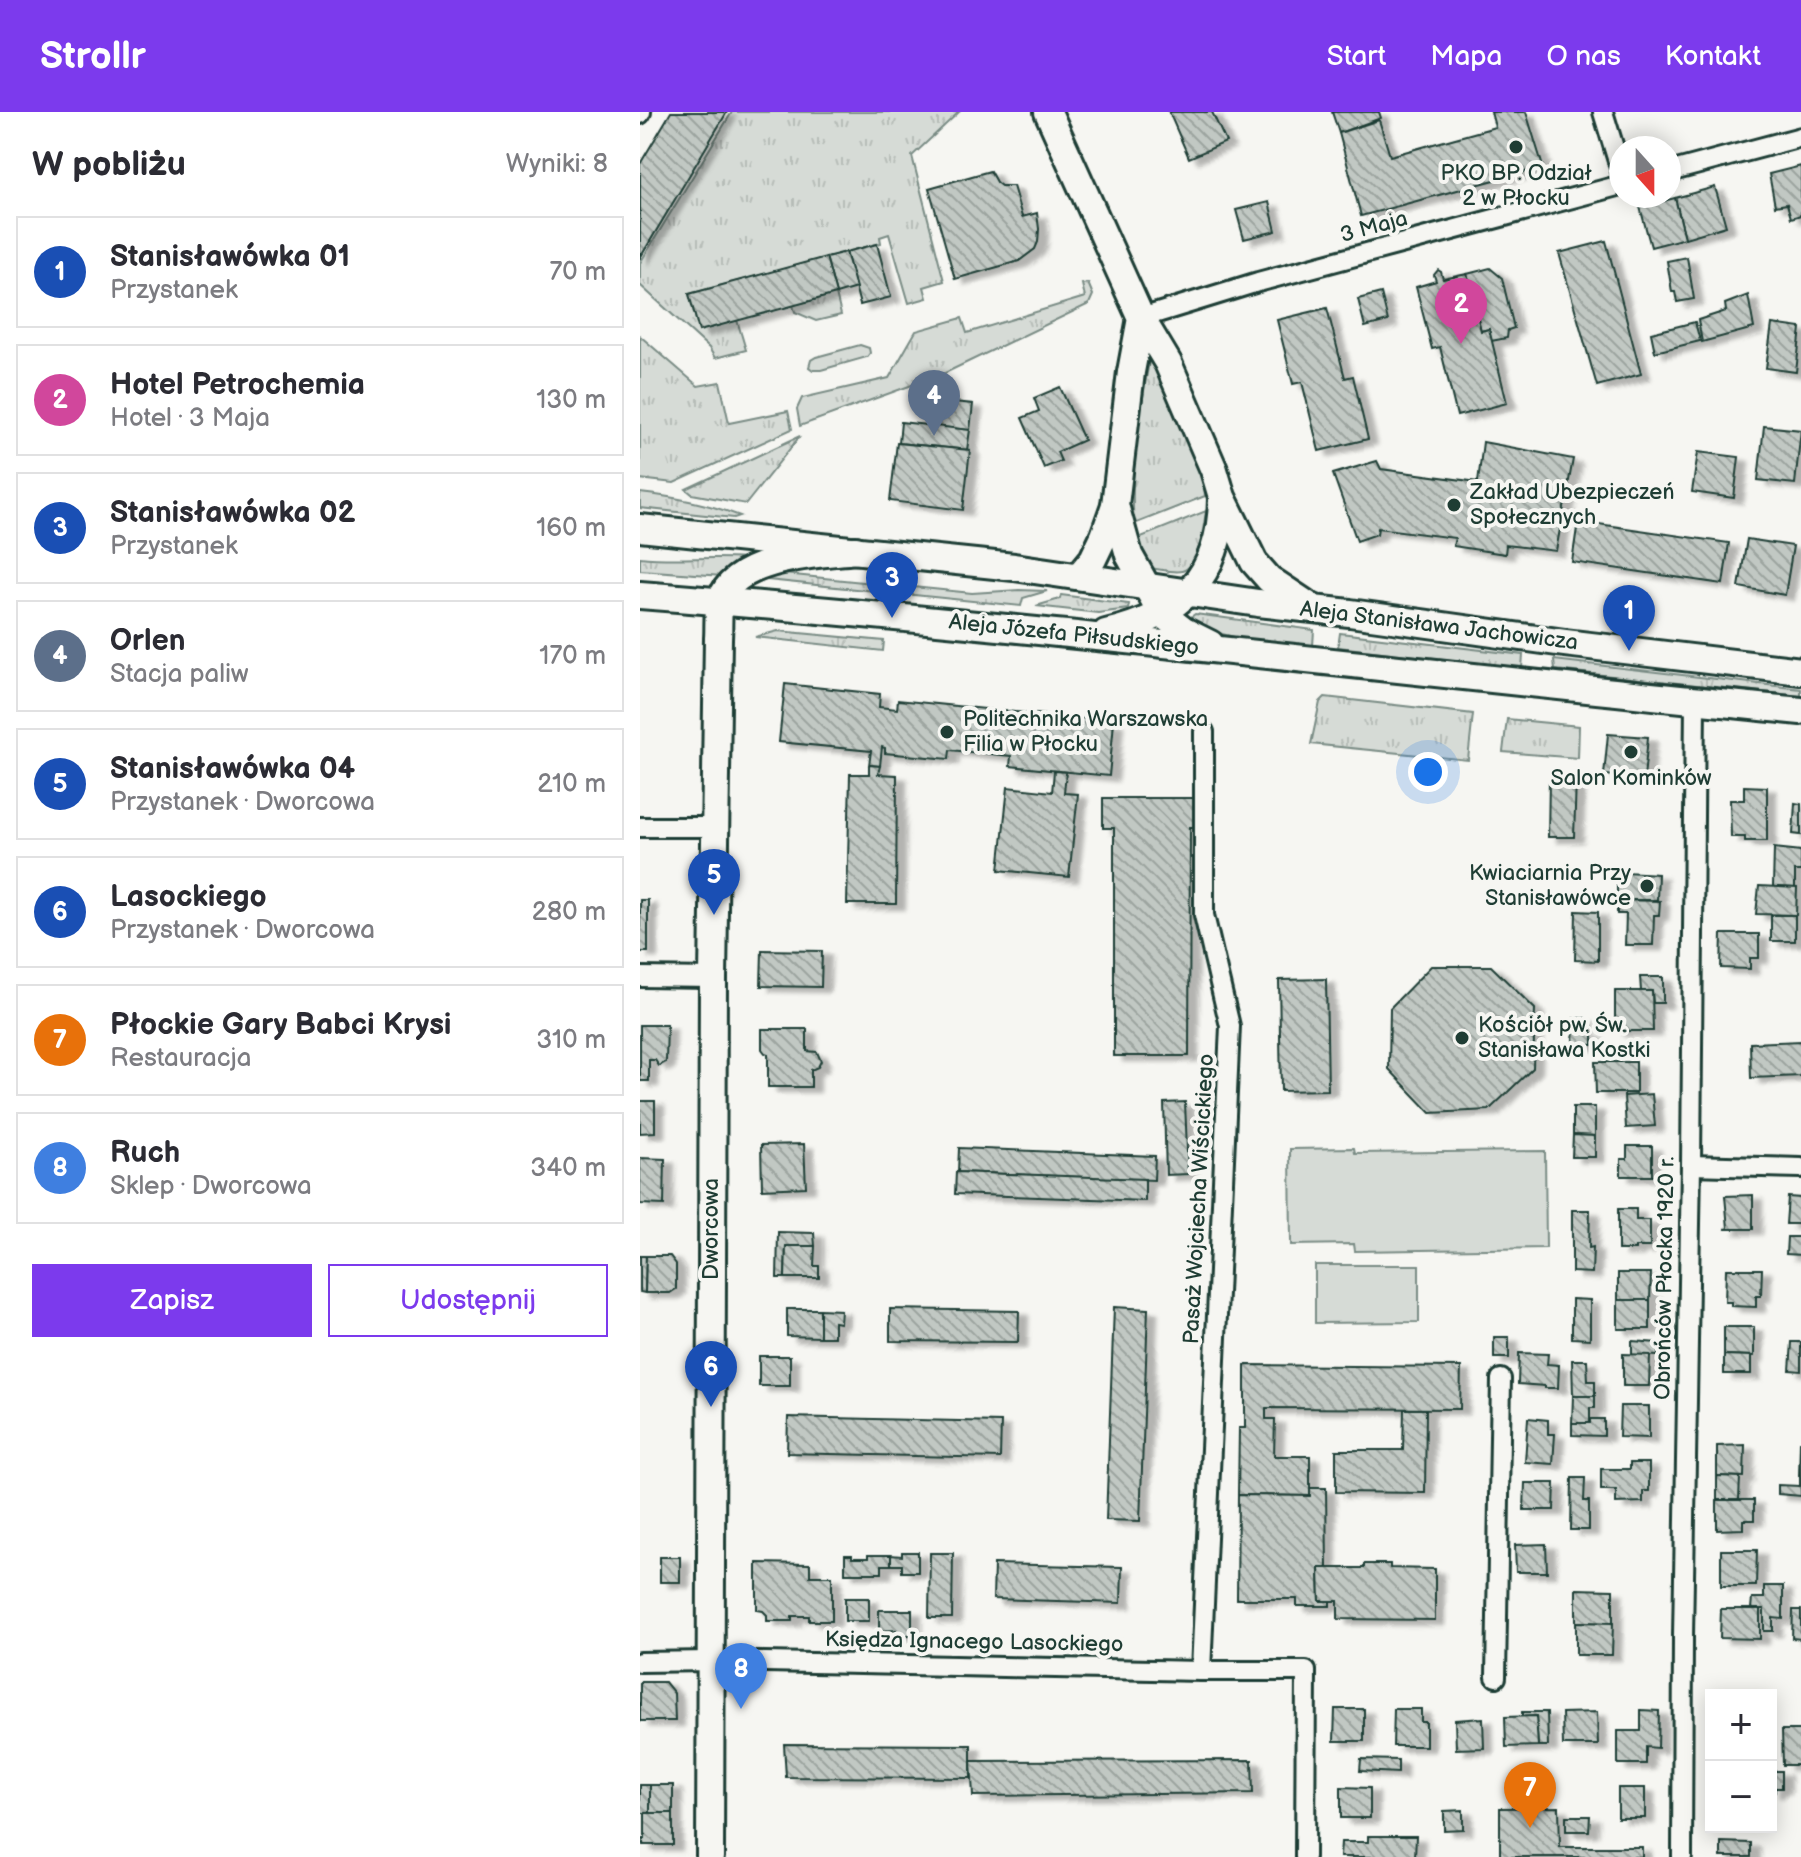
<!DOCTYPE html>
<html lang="pl">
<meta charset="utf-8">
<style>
body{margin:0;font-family:"Balsamiq Sans",sans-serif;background:#f7f7f7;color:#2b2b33}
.controls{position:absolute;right:24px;bottom:24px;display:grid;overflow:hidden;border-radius:0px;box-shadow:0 4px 20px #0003}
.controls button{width:72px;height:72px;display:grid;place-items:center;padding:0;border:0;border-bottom:2px solid #e1e1e2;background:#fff;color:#2b2b33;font:40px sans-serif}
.compass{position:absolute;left:969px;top:24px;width:72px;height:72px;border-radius:50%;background:#fff;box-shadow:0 4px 20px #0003;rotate:159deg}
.you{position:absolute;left:788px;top:660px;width:28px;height:28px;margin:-20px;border:6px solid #fff;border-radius:50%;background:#1a73e8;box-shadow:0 0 0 12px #1a73e833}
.badge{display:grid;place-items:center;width:52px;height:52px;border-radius:50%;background:#7c3aed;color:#fff;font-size:26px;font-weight:700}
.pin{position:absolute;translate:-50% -66px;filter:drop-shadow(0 2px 4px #0008)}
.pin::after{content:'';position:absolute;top:42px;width:28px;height:24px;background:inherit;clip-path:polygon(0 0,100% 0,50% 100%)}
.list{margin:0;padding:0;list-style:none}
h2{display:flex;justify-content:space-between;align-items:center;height:104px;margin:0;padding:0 32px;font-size:34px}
h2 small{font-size:26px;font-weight:400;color:#7c7c81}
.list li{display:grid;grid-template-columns:52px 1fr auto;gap:24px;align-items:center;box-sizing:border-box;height:112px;margin:0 16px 16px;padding:0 16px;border:2px solid #e1e1e2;border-radius:0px}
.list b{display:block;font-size:30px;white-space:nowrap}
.list p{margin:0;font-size:26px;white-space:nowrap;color:#7c7c81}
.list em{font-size:26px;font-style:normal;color:#7c7c81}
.actions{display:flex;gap:16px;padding:24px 32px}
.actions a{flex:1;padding:18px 0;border:2px solid #7c3aed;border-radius:0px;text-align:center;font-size:28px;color:#7c3aed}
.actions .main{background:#7c3aed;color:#fff}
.map{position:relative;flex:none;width:1161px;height:1745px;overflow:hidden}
header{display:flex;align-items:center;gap:48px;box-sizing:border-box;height:112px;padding:0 40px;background:#7c3aed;color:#fff}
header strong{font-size:38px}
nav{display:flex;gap:44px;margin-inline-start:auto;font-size:28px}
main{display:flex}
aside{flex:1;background:#fff}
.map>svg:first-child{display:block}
</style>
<header>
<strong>Strollr</strong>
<nav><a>Start</a><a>Mapa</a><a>O nas</a><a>Kontakt</a></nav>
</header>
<main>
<aside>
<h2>W pobliżu<small>Wyniki: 8</small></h2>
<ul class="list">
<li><span class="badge" style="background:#1a4fb4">1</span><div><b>Stanisławówka 01</b><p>Przystanek</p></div><em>70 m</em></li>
<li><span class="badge" style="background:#d1479c">2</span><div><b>Hotel Petrochemia</b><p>Hotel · 3 Maja</p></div><em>130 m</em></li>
<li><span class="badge" style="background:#1a4fb4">3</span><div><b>Stanisławówka 02</b><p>Przystanek</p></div><em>160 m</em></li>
<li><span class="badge" style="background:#5c6f8a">4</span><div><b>Orlen</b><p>Stacja paliw</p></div><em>170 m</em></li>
<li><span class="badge" style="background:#1a4fb4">5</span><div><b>Stanisławówka 04</b><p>Przystanek · Dworcowa</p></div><em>210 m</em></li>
<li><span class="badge" style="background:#1a4fb4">6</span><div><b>Lasockiego</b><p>Przystanek · Dworcowa</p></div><em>280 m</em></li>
<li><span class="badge" style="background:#e8710a">7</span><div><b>Płockie Gary Babci Krysi</b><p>Restauracja</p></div><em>310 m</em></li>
<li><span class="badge" style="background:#3f7fe0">8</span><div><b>Ruch</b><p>Sklep · Dworcowa</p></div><em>340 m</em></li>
</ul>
<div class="actions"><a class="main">Zapisz</a><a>Udostępnij</a></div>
</aside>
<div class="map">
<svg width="1161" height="1745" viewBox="0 0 1161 1745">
<defs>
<pattern id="grass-tufts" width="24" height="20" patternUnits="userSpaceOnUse" patternTransform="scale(2)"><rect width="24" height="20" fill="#d6dbd6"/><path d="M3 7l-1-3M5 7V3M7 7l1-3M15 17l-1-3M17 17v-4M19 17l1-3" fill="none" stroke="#b7bdb8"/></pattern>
<pattern id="building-back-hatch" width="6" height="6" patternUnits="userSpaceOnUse" patternTransform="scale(2)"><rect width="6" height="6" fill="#c1c8c3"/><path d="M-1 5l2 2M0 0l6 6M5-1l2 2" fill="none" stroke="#9ca49f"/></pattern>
<filter id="shadow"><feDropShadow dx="9" dy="5" stdDeviation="2" flood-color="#0004"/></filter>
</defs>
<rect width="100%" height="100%" fill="#f6f6f2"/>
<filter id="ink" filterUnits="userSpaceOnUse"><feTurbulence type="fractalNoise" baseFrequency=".0125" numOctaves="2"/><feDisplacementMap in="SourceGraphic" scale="16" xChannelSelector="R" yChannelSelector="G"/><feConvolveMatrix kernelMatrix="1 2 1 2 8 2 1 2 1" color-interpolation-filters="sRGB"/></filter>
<g filter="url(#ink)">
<g fill="url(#grass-tufts)" stroke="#7a8c85" stroke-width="2">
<path d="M92,0h227l-47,44 32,125 -20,6 3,11 -18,5 -20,-69 -9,3 1,6 -192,51 10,37 38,-11 9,30 -31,8 -6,-10 -69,-63v-22z"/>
<path d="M448,171l5,12 -4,9 -144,69 -145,53 -3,-17 5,-11 87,-20 27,-47 46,-13 5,15 118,-36 -3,-13z"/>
<path d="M196,182l5,21 -25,6 -21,-9 -2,-7z"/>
<path d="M0,224l58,50 22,-4 9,41 59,-12 4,18 -118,54 -34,-4z"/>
<path d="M220,233l9,3 1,5 -3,4 -46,13h-8l-4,-3 2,-7 5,-3z"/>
<path d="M510,243l47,105 7,23 1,13 -71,28c-5,-56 7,-114 16,-169z"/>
<path d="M160,324l-54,68 -54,-10 -6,-5z"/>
<path d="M0,381c35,4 67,10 100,23l-6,2 -94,-10z"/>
<path d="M566,399c-2,14 -7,56 -24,60 -9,2 -23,-2 -33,-3l-13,-29z"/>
<path d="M0,445c35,4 69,-1 104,2l-21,17 -83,-6z"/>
<path d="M134,461l198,20 47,-3 28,1 -24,7 -2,8 -253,-26v-3z"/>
<path d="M421,483l68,9 -1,5 -30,4 -62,-7 24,-7z"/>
<path d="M555,502l119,16 -1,16 -75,-8 -16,-4 -28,-13 -3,-4z"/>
<path d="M138,519l106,10 -1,10 -128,-14z"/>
<path d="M700,521l183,22 -1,13 -184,-21z"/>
<path d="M914,548l247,29v7l-246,-26z"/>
<path d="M685,585l148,17 -5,46 -157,-16 9,-42z"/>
<path d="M867,607l72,7 -1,32 -75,-6z"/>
</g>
<g fill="#d6dbd6" stroke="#7a8c85" stroke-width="2">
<path d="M714,1036l1,5 190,-2 1,97 -191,3 -1,-7 -63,1 -1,-96z"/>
<path d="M675,1153h104v57l-104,1z"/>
</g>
<g fill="url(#building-back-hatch)" stroke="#1f3d34" stroke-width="2" filter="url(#shadow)">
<path d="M31,0h56l-87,146v-94z"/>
<path d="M529,0h43l14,30 -37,16z"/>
<path d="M692,0h47l2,6 -42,15z"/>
<path d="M851,0h35l17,55 -182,49 -22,-83 40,-13 11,36 105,-29z"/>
<path d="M1161,54v49l-10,3 -4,-14 -12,2 -6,-32z"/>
<path d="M350,59l6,11 5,4h12l9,31 15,-4 2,16 -1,13 -3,7 -16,12 -64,18 -26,-91z"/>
<path d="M1075,75l11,39 -41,12 -10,-40z"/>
<path d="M1035,86l10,40 -34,9 -11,-40z"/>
<path d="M629,90l7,29 -32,8 -8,-29z"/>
<path d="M966,129l35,133 -44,12 -38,-133z"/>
<path d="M237,132l14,53 -31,8 -14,-53z"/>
<path d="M206,140l10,36 -20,6 -10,-37z"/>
<path d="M186,145l10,37 -137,37 -10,-37z"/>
<path d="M1047,145l7,42 -17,3 -2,-10h-3l-5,-31z"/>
<path d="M850,156l12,10 12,50 -6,2 -1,8 -16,3 -2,-12 -8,2 -14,-57z"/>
<path d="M798,158l3,2 2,7 24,-5 14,57 8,-2 18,74 -50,13 -17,-69 -8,2 -16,-62 20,-6 -2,-6z"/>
<path d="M741,181l7,28 -23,6 -7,-28z"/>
<path d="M1108,183l6,33 -52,14 -4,-22 28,-9 -1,-7z"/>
<path d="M687,196l18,70 8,-2 15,63 -49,12 -17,-69 -9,2 -16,-64z"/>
<path d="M1055,210l5,19 -45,11 -4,-19z"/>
<path d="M1132,212l29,4 -5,44 -30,-4z"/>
<path d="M420,275l24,53 -27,12 4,9 -17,7 -22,-50 17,-7 -5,-13z"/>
<path d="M294,288l39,4 -3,26 -39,-4z"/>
<path d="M261,310l69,8 -3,20 -68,-7z"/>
<path d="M1124,314l37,4 -6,54 -37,-4z"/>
<path d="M843,330l90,17 -17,92 -50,-6 -1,9 -52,-8 2,-8 -77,-10 -1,6 -20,7 -24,-67 44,-13 4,8 97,13z"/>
<path d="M257,331l73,7 -7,60 -73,-9z"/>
<path d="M1058,340l41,5 -5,41 -42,-6z"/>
<path d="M938,409l151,22 -6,41 -151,-22z"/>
<path d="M1107,427l46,7 -8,49 -46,-8z"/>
<path d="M145,572l95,10 -1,13 18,2 1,-9 216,22 -5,54 -99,-10 1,-10 -61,-6 -1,9 -64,-6v-5l-3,-1 -2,19 -11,-1 2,-14 -92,-9z"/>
<path d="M968,622l40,3 -4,41 -40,-3z"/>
<path d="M229,653l11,1 -2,8 19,1 -1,129h-49l3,-130h19z"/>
<path d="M414,659l12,1 -2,21 14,1 -9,83 -70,-7 9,-83 44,5z"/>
<path d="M909,667l27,1 -2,57h-26z"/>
<path d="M1104,674l23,1v54h-22v-4h-14l-1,-37h14z"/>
<path d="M463,686h94v29h-7l-1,229h-75v-228h-11z"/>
<path d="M1155,691l6,1v31l-8,-1z"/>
<path d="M1134,736l27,3v20h-6v17l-22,-1z"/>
<path d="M985,760l33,2 -1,26h-40v-18l1,-2h7z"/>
<path d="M1119,774l38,2 -1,27 -40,-1z"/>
<rect x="0" y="788" width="8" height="52"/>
<path d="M977,788l43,1 -1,14h-5l-1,30h-28l1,-31h-9z"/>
<path d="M936,799l22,1v49l-23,-1z"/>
<rect x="1131" y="803" width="24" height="26"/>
<path d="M1082,822h37v24h-9v11l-29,-1z"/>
<path d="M122,838l60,1 -1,36 -60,-1z"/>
<path d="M791,854h60l44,43 -2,59 -44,42 -58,3 -42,-44 1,-61z"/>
<path d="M1000,865h23v26h-10l-1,-12h-11z"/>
<path d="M686,867l2,111 -47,1 -2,-111z"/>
<path d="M975,879h37l1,40h-38z"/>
<path d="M934,906h11l1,16 7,-1v12h-20z"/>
<path d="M0,913h27l-1,37 -7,4 -4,-6h-6v21h-9z"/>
<path d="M122,917h45v22l10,1 4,9 -3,6 -7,3v17h-43v-33l-3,-1 -3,-4z"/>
<path d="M1161,929v35l-50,2 -1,-35z"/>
<path d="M955,950h41v31h-40z"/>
<path d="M1012,982l3,32 -29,2 -2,-32z"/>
<path d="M0,989h15v31l-15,1z"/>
<path d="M545,990l3,72 -22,1 -2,-72z"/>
<path d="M933,995h22v29l-22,-1z"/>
<path d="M933,1023l22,1v21h-23z"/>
<path d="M164,1032l2,43 -44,2 -1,-44z"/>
<path d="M987,1034h25v30h-31v-17h6z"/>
<path d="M319,1036l196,8 -1,24 -196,-8z"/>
<path d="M0,1046l25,1 -1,46 -24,-1z"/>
<path d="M316,1060l189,7v22l-190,-7z"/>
<path d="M1113,1083v34h-28l3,-1 -3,-32z"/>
<path d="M1148,1085l13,1v26h-15z"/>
<path d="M978,1097h18v11h14v27h-15v3h-17z"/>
<path d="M932,1098h18l-1,38 4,-1 -1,26 -20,-1z"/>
<path d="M138,1120l36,1 1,13h-29l-1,32h-8z"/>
<path d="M1147,1125h14v18l-15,-1z"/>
<path d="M146,1134h29l-1,20h5v12h-34z"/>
<path d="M0,1144h6l-1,37 -5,-1z"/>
<path d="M6,1144h24l6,8v25l-6,4h-25z"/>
<path d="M1086,1157h36l-1,27h-5v11l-25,-1v-4h-6z"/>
<path d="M978,1161h33l-1,27h-32z"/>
<path d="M932,1187l18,1v39l-18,-1z"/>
<rect x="978" y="1188" width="32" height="29"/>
<path d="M474,1195l34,2 -8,212 -34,-1z"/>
<path d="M147,1197h33v28l-33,-1z"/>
<path d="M180,1197l21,1 -1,13 -6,-1v15h-14z"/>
<path d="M250,1197l129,2 -1,31 -128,-1z"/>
<path d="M1084,1215h30v29l-30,-1z"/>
<rect x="854" y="1225" width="15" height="21"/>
<path d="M992,1229l26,2v13l-26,-1z"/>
<path d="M1152,1230h9v29l-11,-1z"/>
<path d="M879,1241l29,1 -1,10 12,1 -1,23h-13v-2l-27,-2z"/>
<path d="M983,1242l27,1 -1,31h-26z"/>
<path d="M1084,1243l27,1v18h-27z"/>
<rect x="119" y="1244" width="31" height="30"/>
<path d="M932,1248h15l1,21h7v15h-22z"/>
<path d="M605,1253l216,2 -1,42 -194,-1v11h9l-1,37h36v40l-72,-1 1,-67h6z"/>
<path d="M933,1284h22v12h-5v15h-18z"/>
<path d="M980,1294h29v32l-30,-1z"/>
<path d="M764,1297h22l-1,84 -89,-1v-42h67z"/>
<path d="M148,1305l213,5 -1,36 -213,-5z"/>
<path d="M888,1306l20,2v14h7l-2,30 -28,-2z"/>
<path d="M950,1307h14v17l-32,-1v-12h18z"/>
<path d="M1160,1329l1,55 -23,-2v-9l22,1v-10h-1z"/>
<path d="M1105,1333l-1,32 -27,-1v-30z"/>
<path d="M990,1351h19v28h-6v11l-27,1v-13h-15v-21h29z"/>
<path d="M1077,1364l23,1 -1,23h-22z"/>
<path d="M932,1366h13l-1,23h5v29h-18z"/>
<path d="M885,1371h30l-1,27h-30z"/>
<path d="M670,1376h16l1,80h-8l1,33h10v5h-33v-7h-60l1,-104 72,1z"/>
<path d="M1077,1388h37v20h-11v9l-26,1z"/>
<path d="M906,1432l1,28h-31l-1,-27z"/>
<path d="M1081,1438h36l-1,36h-35z"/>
<path d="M262,1440h16v20h-16v-7h-11v-10l11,1z"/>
<path d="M290,1441h23l-1,65h-23z"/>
<path d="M205,1443h7v3h16v-3h23v10h-9v8h-37z"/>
<rect x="20" y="1445" width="20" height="25"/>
<path d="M117,1451l53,1v12h22v45h-23v-5h-17v5h-25v-6l-4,-4 -6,-1z"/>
<path d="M354,1452l128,3 -1,36 -128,-4z"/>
<path d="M724,1452h26v4l45,1v51l-97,-1v-18h-18l-1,-33h45z"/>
<path d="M1124,1474h19v33l-10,-1v13h-9v-22h-13l1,-11h12z"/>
<path d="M936,1477l37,1v33l-37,-1z"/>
<rect x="205" y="1486" width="24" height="23"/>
<path d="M1081,1497h39v30l-40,-1z"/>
<path d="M239,1498h33v25h-16v-5l-17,1z"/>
<path d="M1153,1498h8v29l-9,-1z"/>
<path d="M936,1510l37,1 -1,32h-36z"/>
<path d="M0,1570h25l9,11 1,28h-35z"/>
<path d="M695,1597h29v32h-30z"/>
<path d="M754,1597h27v13h5v24h-33z"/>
<path d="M1001,1598l18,1 -1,37 -12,-1v17h-28v-33h23z"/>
<path d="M882,1600h25l1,34h-10l-2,-30 -14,1z"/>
<path d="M957,1600l1,33h-35l-1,-32z"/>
<path d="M896,1604l2,30 -32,1 -1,-30z"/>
<path d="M843,1606l1,30 -28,1 -1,-29z"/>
<path d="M1142,1618h19l-1,35h-17z"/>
<path d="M144,1632l187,1v33l-185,-1z"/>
<path d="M721,1647l37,1v13l-38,-2z"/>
<path d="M612,1648l1,33 -280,3 -2,-35z"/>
<path d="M1131,1659h11v17h-7v4h-4z"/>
<rect x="0" y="1673" width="10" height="28"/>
<rect x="10" y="1673" width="23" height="28"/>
<path d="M701,1675l29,1v30h-29z"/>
<rect x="978" y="1676" width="27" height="30"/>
<path d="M919,1695l1,40h82v10h-142v-49z"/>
<path d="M823,1698v19l-19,1v-19z"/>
<path d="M5,1701h28v32h-30v-6h2z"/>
<path d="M926,1704h24l-1,15h-23z"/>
<path d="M728,1724h48l-1,21h-75l1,-15h27z"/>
<path d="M1081,1730l30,1v14h-30z"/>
</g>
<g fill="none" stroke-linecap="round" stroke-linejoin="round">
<g stroke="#1f3d34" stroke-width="24">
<g id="street">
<path d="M963,0l18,59"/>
<path d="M0,2l1,-2"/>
<path d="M1029,60l132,-35"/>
<path d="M501,206l117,-36 363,-97"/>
<path d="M0,715h76"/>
<path d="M0,865l73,1"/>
<path d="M1051,1053l110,3"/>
<path d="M0,1550l71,-1 490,10h105l-1,186"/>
<path d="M561,1559l29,-645 -26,-111v-183"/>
<path d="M856,1565l5,-298"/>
<path d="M1042,1745l1,-220 8,-472 4,-464"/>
</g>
</g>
<g stroke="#1f3d34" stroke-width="32">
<g id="secondary">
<path d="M408,0l93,206 27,45 46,107 8,27 32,65 15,17 42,28"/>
<path d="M475,393l14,50 33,59 22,17 26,13"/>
<path d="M0,416l374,39 244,36 92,10 215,30 236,28"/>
<path d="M439,464l14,-17 11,-23 11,-31 16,-133 10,-54"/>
<path d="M0,483c388,30 774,78 1161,116"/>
<path d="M466,521c74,-17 115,-56 116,-135"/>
<path d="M70,1745l3,-879 5,-340c1,-12 -1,-27 3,-38 14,-43 99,-46 135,-50"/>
</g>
</g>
<use href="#street" stroke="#f6f6f2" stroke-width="18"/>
<use href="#secondary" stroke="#f6f6f2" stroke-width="26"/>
</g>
</g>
<g fill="#1f3d34" stroke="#f6f6f2" stroke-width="3">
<circle cx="876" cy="35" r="8"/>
<circle cx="814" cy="393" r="8"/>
<circle cx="307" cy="620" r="8"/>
<circle cx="991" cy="640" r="8"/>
<circle cx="1007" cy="774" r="8"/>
<circle cx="822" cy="926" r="8"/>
</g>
<g text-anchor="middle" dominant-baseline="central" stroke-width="8" stroke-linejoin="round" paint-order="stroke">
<g font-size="22" fill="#1f3d34" stroke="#f6f6f2" text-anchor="start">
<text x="876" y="61" text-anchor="middle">PKO BP. Odział<tspan x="876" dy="25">2 w Płocku</tspan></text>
<text x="830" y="380">Zakład Ubezpieczeń<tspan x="830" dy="25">Społecznych</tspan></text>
<text x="323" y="607">Politechnika Warszawska<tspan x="323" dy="25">Filia w Płocku</tspan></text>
<text x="991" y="666" text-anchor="middle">Salon Kominków</text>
<text x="991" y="761" text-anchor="end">Kwiaciarnia Przy<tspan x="991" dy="25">Stanisławówce</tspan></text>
<text x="838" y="913">Kościół pw. Św.<tspan x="838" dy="25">Stanisława Kostki</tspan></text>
</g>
<g font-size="22" fill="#1f3d34" stroke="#f6f6f2">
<text transform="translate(734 115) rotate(-15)">3 Maja</text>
<text transform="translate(799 514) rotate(7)">Aleja Stanisława Jachowicza</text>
<text transform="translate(434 523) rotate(6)">Aleja Józefa Piłsudskiego</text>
<text transform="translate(559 1087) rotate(-87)">Pasaż Wojciecha Wiścickiego</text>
<text transform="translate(71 1117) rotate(-90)">Dworcowa</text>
<text transform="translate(1025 1166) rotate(-89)">Obrońców Płocka 1920 r.</text>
<text transform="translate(334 1530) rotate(1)">Księdza Ignacego Lasockiego</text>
</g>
</g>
</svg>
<div class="controls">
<button>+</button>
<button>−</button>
</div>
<svg class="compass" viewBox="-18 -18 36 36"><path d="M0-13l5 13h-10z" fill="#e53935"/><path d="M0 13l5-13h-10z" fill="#7c7c81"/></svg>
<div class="you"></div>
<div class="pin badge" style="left:989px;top:539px;background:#1a4fb4">1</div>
<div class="pin badge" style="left:821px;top:232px;background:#d1479c">2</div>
<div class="pin badge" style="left:252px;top:506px;background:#1a4fb4">3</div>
<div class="pin badge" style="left:294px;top:324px;background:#5c6f8a">4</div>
<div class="pin badge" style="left:74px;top:803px;background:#1a4fb4">5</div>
<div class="pin badge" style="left:71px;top:1295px;background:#1a4fb4">6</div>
<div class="pin badge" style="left:890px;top:1716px;background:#e8710a">7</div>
<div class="pin badge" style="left:101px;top:1597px;background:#3f7fe0">8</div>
</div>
</main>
